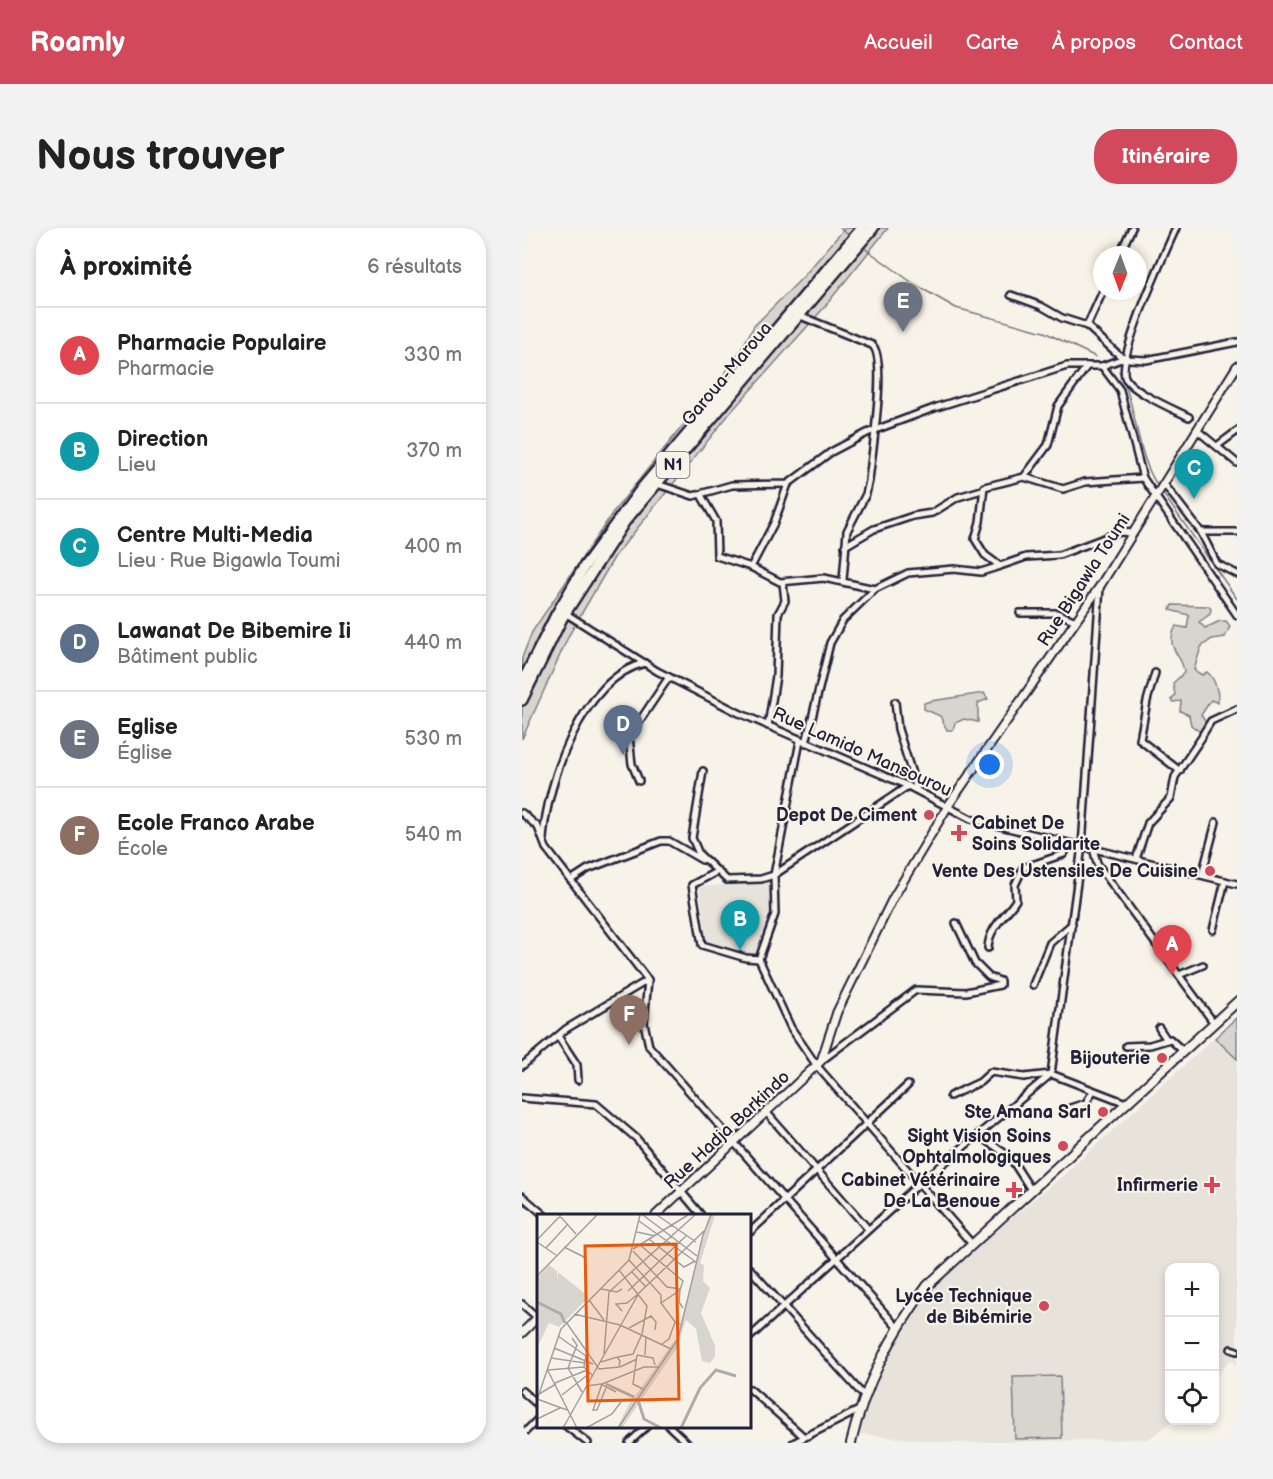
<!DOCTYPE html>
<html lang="fr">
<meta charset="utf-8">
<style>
body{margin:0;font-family:"Balsamiq Sans",sans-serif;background:#f2f2f2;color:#222}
.controls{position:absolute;right:18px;bottom:18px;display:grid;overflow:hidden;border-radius:12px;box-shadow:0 3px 9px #0003}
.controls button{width:54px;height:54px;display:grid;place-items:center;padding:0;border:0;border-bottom:2px solid #e0e0e0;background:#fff;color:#222;font:30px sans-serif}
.compass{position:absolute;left:571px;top:18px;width:54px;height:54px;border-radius:50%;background:#fff;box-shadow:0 3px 9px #0003;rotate:181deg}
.you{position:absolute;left:468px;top:537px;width:21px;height:21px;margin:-15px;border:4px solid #fff;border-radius:50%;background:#1a73e8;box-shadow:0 0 0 9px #1a73e833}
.badge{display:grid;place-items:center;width:39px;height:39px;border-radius:50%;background:#d1495b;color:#fff;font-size:20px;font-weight:700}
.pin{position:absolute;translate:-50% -50px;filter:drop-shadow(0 2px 3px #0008)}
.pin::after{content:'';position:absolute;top:32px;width:21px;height:18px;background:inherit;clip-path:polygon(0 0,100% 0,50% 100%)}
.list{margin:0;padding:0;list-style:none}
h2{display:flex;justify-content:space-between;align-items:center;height:78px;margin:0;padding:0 24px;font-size:26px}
h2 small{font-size:20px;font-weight:400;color:#767676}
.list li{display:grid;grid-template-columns:39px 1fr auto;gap:18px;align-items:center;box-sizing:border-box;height:96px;padding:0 24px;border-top:2px solid #e0e0e0}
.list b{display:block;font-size:22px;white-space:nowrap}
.list p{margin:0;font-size:20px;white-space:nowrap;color:#767676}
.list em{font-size:20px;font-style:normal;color:#767676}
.icon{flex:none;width:33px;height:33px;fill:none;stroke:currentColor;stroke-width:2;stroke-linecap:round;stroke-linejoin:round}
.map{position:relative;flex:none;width:715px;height:1215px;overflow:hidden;border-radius:24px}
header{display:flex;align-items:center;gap:36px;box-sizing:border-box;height:84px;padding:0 30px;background:#d1495b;color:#fff}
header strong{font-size:28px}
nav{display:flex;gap:33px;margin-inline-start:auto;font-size:21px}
.intro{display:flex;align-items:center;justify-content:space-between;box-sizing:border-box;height:144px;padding:0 36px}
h1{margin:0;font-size:42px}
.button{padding:15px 27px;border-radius:24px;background:#d1495b;color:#fff;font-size:21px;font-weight:700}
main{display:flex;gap:36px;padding:0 36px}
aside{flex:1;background:#fff;border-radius:24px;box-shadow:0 3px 9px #0003}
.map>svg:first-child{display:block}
</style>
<header>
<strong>Roamly</strong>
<nav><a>Accueil</a><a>Carte</a><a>À propos</a><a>Contact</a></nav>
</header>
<div class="intro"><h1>Nous trouver</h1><a class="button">Itinéraire</a></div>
<main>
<aside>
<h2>À proximité<small>6 résultats</small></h2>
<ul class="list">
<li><span class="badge" style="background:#e0444e">A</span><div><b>Pharmacie Populaire</b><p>Pharmacie</p></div><em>330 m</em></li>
<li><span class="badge" style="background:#0f9aa8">B</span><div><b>Direction</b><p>Lieu</p></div><em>370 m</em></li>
<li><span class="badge" style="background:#0f9aa8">C</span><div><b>Centre Multi-Media</b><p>Lieu · Rue Bigawla Toumi</p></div><em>400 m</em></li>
<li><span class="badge" style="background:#5c6f8a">D</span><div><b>Lawanat De Bibemire Ii</b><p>Bâtiment public</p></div><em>440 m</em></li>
<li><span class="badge" style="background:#6b7280">E</span><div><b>Eglise</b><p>Église</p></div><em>530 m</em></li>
<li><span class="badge" style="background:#8d6e63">F</span><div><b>Ecole Franco Arabe</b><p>École</p></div><em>540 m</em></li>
</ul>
</aside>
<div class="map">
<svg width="715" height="1215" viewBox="0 0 715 1215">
<rect width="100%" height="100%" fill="#f7f3e8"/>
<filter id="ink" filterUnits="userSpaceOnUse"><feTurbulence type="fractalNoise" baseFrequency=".0167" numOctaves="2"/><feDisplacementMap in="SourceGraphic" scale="12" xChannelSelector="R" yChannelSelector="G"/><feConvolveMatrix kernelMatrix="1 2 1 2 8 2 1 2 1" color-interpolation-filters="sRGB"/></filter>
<g filter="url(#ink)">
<g fill="#e7e3db">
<path d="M250,653l1,32 -11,37 -10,9 -44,-12 -9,-60z"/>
<path d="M715,789v349l-6,-6 -16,17 -1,-109h-44v152l2,1 -23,18 -199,4 -90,-9 3,-15 29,-73 42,-60 57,-52 68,-55z"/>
</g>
<g fill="#d8d5cf" stroke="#7d7c85" stroke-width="1.5">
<path d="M323,0h43l-66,82 -92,103 -115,143 -46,79 -47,104v-81l10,-26 82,-121 120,-149 20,-36 49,-49z"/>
<path d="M650,377l36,1 3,3 -1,5 -11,8 6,6 15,-7h6l4,5 -5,11 -13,2 -11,8 -7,23 8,5 5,-3c8,6 12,21 11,31l-7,-3 -10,15 6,9 -3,5 -5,2 -8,-6 -2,-10 -9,-4 1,-10 -8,1 -2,-2 4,-5 -2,-12 11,-10c0,-19 -21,-23 -8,-47l11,2 2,-13 -19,-5z"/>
<path d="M462,465l4,6 -10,4v19l-14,-3 -9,4 -2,7h-6l-7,-14 -16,-7v-6l7,-2z"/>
<path d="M715,789v42l-22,-21z"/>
<path d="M538,1148l2,62 -47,1 -2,-62z"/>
</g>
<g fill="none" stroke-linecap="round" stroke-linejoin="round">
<g stroke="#76747f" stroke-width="1.5">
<path d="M318,0l10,8"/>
<path d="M341,19l51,37 42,24 88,24 52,25"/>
<path d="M597,143c19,37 16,82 40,117"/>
<path d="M640,264l75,107"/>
</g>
<g stroke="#22223b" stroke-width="10">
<g id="minor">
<path d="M654,0c-10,23 -62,134 -50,151 9,14 47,30 63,38"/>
<path d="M597,27l13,-27"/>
<path d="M489,67l30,11 21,12 25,8 32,29 10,4 17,1 91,-18"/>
<path d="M276,87l74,30c16,12 -1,114 -3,136l-3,13 -19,37 -4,49"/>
<path d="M565,98l16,-35"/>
<path d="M580,138l18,24 23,88"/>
<path d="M676,203l39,32"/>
<path d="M695,218l20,-15"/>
<path d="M502,249l24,-32 10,-39 29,-40"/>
<path d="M135,256l36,12 39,-11 56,-1 43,-32 36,-19 70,-26 130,-41h35l22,-8"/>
<path d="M642,256l37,48h36"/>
<path d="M179,267l15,26 1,35 34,11 29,15 44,-4 51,11"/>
<path d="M679,304l16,32 20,10"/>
<path d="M611,305l-13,-1 -61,23 -33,2 -26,9 -15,-11 -10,-16 5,-17 4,-35 40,-10 39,12 22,-7 58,-4 94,137"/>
<path d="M323,318l29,-17 39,-13 19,-3 26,-16 24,-7"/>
<path d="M229,339l23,-44 14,-39"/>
<path d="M43,385l92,58 82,42 169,73 63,33 266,65"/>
<path d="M498,385h37l19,8"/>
<path d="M633,445l-8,28 -7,39 40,31"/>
<path d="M373,474l3,27 19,61"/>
<path d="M246,498l8,-50 2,-62 7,-13 -2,-18"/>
<path d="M681,506l8,-13 26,-12"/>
<path d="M278,513l-26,134 1,39 -16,45 32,69 26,38 155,178"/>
<path d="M284,515l24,-100 13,-23 32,-31 33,-16 46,-4 27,3 19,-6"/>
<path d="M181,543l-11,67 7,16 28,26 34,-1 13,-4 134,-89"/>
<path d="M117,553l-7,-17 -3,-27 40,-60"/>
<path d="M0,585l16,14 8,21 102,132 -4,43 5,23 248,281"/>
<path d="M21,611c4,-57 40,-162 102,-176"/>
<path d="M571,620l4,15 9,13 108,147"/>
<path d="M614,631l12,-36 23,-25 4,-21 27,-40"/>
<path d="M194,644l-24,13 10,60 44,13 13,1"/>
<path d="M680,647l14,-53"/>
<path d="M49,652l17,-11 73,-28h8l33,19"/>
<path d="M691,702l12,-49"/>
<path d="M466,720c1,-21 18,-32 28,-48l-1,-15 8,-17 41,-14 5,-10"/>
<path d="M657,747l24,-10"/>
<path d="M511,757l17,-42 22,-19"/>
<path d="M637,800l8,12"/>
<path d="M36,808l19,29 1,15"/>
<path d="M604,818l24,-1 20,-6 13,12"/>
<path d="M299,833l95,-71 50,2 34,-7v-4l-11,-4 -14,-14 -19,-40"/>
<path d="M0,838l44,-37 82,-49"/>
<path d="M428,868l30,-14 11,-10 33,5 27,-3 75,29"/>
<path d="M0,870l74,6 40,34 65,77"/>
<path d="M542,882l22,-7 7,-12"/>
<path d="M245,885l101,116"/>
<path d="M457,907l31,22 21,33"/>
<path d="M0,968l22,19"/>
<path d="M228,1004l158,-147"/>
<path d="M228,1041l113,126"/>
<path d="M0,1076l16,14"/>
<path d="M228,1109l170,-154 131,-109 31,-228 18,-259"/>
<path d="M709,1121l6,2"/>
<path d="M228,1161l53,47"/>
<path d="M0,1163l16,14"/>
<path d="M44,1198l22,17"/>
<path d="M147,1198l18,17"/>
<path d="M0,1207l16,-16"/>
<path d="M107,1215l18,-17"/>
<path d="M271,1215l66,-33"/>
</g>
</g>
<g stroke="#22223b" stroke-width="11">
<g id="tertiary">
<path d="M134,987l165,-154 16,-49 56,-114 55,-92 152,-220 137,-220"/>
<path d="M0,1105l16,-16"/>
</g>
</g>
<g stroke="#22223b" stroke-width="12">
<path id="secondary" d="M329,1215c14,-60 40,-108 76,-157l310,-284"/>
</g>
<g stroke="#22223b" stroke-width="14">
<g id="trunk">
<path d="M0,455l34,-68 28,-48 58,-79 220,-260"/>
<path d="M0,472l40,-82 63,-97 248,-293"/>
</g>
</g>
<use href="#minor" stroke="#f7f3e8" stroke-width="5"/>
<use href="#tertiary" stroke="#f7f3e8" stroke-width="7"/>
<use href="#secondary" stroke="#f7f3e8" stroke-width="8"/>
<use href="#trunk" stroke="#f7f3e8" stroke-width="9"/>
</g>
</g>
<g fill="#d1495b" stroke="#f7f3e8" stroke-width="2">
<circle cx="407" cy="587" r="6"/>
<path d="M434 596h6v6h6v6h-6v6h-6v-6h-6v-6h6z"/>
<circle cx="688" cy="643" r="6"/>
<circle cx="640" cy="830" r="6"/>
<circle cx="581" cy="884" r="6"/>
<circle cx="541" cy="918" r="6"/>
<path d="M687 948h6v6h6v6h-6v6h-6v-6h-6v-6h6z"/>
<path d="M489 953h6v6h6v6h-6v6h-6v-6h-6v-6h6z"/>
<circle cx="522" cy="1078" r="6"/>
</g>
<g text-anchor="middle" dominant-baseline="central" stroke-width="4.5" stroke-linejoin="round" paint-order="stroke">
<rect fill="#f7f3e8" stroke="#62616f" stroke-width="1.5" x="134.5" y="224" width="33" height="26" rx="4.5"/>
<g font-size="16" font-weight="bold" fill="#22223b">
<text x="151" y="237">N1</text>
</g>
<g font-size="18" fill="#22223b" stroke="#f7f3e8">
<text transform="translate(205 146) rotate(-50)">Garoua-Maroua</text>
<text transform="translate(562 352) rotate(-57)">Rue Bigawla Toumi</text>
<text transform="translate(340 524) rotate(24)">Rue Lamido Mansourou</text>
<text transform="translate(205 902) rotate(-43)">Rue Hadja Barkindo</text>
</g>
<g font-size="18" font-weight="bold" fill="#22223b" stroke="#f7f3e8" text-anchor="end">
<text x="395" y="587">Depot De Ciment</text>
<text x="450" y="595" text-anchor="start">Cabinet De<tspan x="450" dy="21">Soins Solidarite</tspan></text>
<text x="676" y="643">Vente Des Ustensiles De Cuisine</text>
<text x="628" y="830">Bijouterie</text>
<text x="569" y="884">Ste Amana Sarl</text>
<text x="529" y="908">Sight Vision Soins<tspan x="529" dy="21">Ophtalmologiques</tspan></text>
<text x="478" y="952">Cabinet Vétérinaire<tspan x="478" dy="21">De La Benoue</tspan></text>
<text x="676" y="957">Infirmerie</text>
<text x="510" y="1068">Lycée Technique<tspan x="510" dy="21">de Bibémirie</tspan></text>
</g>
</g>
<g transform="translate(15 986)">
<rect width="214" height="214" fill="#f7f3e8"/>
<path d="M172,1h6l-15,48 4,2 -1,16 7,7 -9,25 14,33v10l-5,7 -8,-2 -6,-32 -10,-9 -9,28 -55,80h-5l11,-22 49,-69zM12,51l8,6v11l1,-10 31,25 -30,30 -10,-4 -12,25v-70z" fill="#d8d5cf"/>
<path fill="none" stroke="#aeabad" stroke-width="3" d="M0,88l24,12 4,9M69,170l28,13M101,186l6,19 17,9M144,214l19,-40 16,-18 20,6"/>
<path fill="none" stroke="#a29fa3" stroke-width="1.5" d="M22,1l17,19M106,1l54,41M120,1l39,27M102,7l57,41M100,18l18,4M112,25l35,28 11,-6M0,26l24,-25M0,28l19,13M103,31l43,36 -3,9 -19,13M27,33l22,11M9,34l21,-23M96,35l55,-34M96,37l34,36 14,2M92,46l32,35v8l15,20 6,2M82,56l28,36 -5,28M95,58l14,15M0,62l60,-61M64,75l16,3 5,-3M143,76l-1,12 4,6M91,77l58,-55M52,86l15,20M85,97l-6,-7 11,-1 11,-9M37,100l46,11 51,24M29,108l33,47 20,-2 1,-6 -3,-4 -16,5M92,114l22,-12 5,6 -1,8M21,122l28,20 -2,11 8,8M35,124l5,7 -9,23 14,24M125,130l7,-5 6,-17M17,134l39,16M67,140l5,-62 86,-77M100,141l-4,29 10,5M100,141l16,3 2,7M108,141l1,-19M81,143l15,-3 9,-20M14,144l34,5M83,153l17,-8M10,155l30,59M11,156l36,-3M18,169l32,-13M65,170l42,-17h16M49,172l15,-2 15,8M2,180l17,-10M25,181l28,-22M0,185l30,11M0,186l24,-71 68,-69 11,-45M60,196h-4l9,-26M60,196l9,-22M0,205l23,-11M26,214l76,-135 65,-62M49,214l26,-14 9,-12M81,214l60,-89 25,-104 8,-20"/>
<path fill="#e8590c" fill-opacity="0.15" stroke="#e8590c" stroke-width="3" d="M139,30l3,155 -91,2 -3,-155z"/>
<rect width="214" height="214" fill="none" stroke="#22223b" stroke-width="3"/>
</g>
</svg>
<div class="controls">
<button>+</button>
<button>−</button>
<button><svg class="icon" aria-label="locate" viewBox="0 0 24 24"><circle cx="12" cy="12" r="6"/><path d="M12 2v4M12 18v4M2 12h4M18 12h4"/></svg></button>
</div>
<svg class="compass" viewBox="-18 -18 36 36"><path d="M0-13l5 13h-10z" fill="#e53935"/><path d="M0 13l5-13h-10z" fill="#767676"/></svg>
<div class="you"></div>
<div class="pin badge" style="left:650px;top:747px;background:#e0444e">A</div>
<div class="pin badge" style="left:218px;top:722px;background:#0f9aa8">B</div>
<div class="pin badge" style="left:672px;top:271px;background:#0f9aa8">C</div>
<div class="pin badge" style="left:101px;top:527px;background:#5c6f8a">D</div>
<div class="pin badge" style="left:381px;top:104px;background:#6b7280">E</div>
<div class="pin badge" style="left:107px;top:817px;background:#8d6e63">F</div>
</div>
</main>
